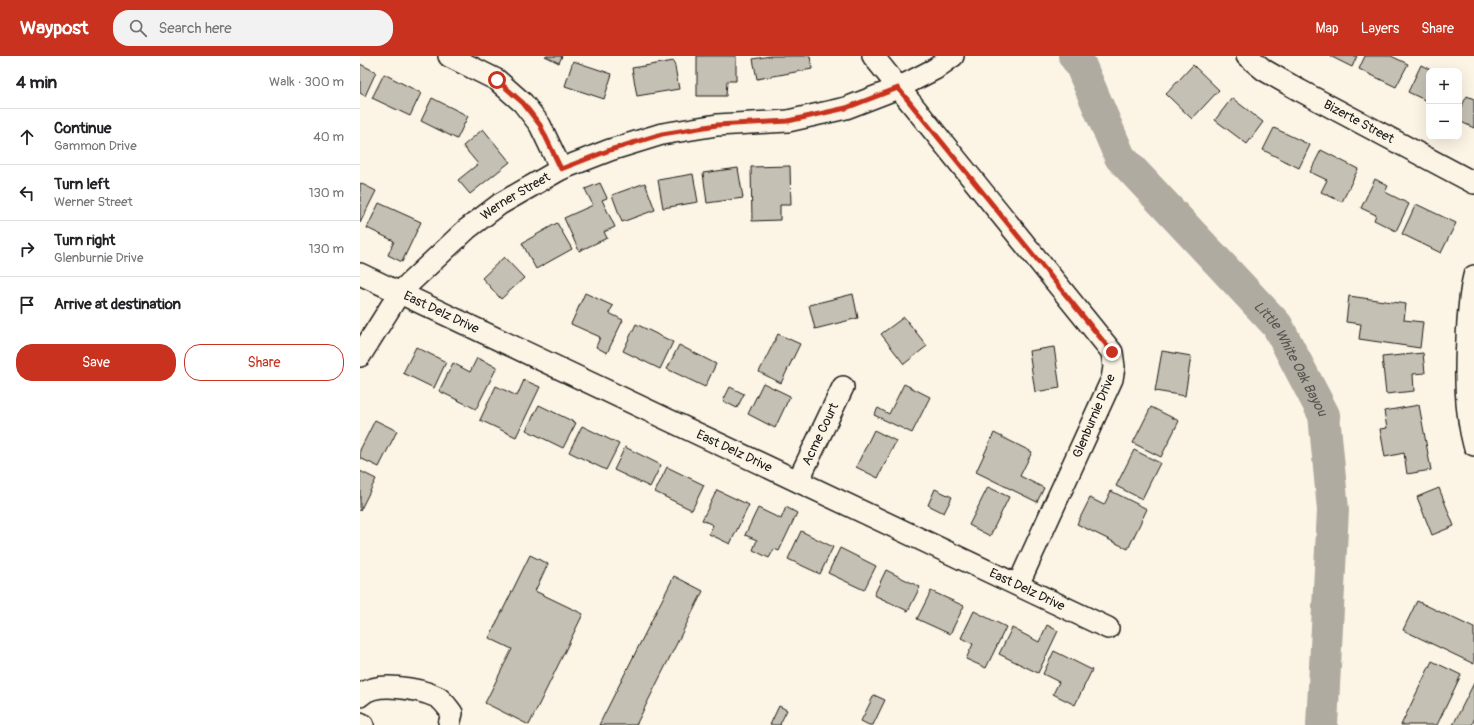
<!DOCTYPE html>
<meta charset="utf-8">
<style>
body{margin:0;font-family:Pangolin,sans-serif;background:#f2f2f2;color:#202124}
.controls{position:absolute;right:12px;top:12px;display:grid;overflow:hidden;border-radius:8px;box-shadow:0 4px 16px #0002}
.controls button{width:36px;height:36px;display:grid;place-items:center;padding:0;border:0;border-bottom:1px solid #e0e0e0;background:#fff;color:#202124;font:20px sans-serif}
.stop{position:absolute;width:12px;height:12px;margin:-9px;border:3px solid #c8321e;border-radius:50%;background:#fff}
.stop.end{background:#c8321e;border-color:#fff;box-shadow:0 1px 4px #0008}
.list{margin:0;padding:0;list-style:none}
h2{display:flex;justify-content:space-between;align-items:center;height:52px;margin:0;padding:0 16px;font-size:17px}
h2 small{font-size:13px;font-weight:400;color:#757577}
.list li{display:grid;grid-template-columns:26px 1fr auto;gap:12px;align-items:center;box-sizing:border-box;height:56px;padding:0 16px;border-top:1px solid #e0e0e0}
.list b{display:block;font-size:15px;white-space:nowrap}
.list p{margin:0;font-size:13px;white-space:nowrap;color:#757577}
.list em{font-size:13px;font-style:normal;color:#757577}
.actions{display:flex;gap:8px;padding:12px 16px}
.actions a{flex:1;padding:9px 0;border:1px solid #c8321e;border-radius:16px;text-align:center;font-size:14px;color:#c8321e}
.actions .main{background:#c8321e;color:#fff}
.icon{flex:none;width:22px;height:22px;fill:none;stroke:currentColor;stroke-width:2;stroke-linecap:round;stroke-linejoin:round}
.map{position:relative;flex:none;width:1114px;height:669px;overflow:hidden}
header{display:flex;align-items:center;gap:24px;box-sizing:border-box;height:56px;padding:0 20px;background:#c8321e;color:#fff}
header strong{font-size:19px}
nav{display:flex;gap:22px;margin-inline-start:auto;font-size:14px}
.search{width:280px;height:36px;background:#f2f2f2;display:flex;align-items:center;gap:10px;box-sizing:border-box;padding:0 14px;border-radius:16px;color:#757577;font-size:15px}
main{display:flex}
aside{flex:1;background:#fff}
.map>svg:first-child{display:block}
</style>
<header>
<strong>Waypost</strong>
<div class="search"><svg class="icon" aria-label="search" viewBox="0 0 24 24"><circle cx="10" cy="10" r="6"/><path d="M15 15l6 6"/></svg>Search here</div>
<nav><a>Map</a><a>Layers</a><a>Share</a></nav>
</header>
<main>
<aside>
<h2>4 min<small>Walk · 300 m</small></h2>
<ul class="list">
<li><svg class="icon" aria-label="ahead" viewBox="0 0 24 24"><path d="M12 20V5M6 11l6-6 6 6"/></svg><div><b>Continue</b><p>Gammon Drive</p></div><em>40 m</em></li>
<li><svg class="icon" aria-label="left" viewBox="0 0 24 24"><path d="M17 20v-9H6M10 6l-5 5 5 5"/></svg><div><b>Turn left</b><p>Werner Street</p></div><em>130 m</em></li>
<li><svg class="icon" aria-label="right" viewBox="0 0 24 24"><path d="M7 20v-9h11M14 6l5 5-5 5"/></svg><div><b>Turn right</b><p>Glenburnie Drive</p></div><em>130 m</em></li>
<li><svg class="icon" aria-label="arrive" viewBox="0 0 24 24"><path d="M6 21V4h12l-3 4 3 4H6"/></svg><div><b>Arrive at destination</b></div></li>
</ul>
<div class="actions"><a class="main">Save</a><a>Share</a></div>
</aside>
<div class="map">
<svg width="1114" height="669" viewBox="0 0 1114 669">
<rect width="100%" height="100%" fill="#fcf5e5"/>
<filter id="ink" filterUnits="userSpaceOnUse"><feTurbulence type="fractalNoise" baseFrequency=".025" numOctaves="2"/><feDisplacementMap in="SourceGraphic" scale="8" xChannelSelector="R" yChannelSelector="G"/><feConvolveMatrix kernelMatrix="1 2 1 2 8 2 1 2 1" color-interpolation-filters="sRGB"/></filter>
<g filter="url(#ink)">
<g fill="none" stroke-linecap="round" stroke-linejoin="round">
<path stroke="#b0aba1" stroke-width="32" id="s1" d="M714,0l6,8 40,93 157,168 47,90 9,95 -11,215"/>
</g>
<g fill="#c4c0b3" stroke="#1c1c1c">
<path d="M185,0h17l-3,7z"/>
<path d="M337,0h39v25h-9l-1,15h-29z"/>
<path d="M410,0h40l2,13 -55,10 -4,-20z"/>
<path d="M970,0h27l-5,11z"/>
<path d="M1005,0h26l17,8 -12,23 -37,-18z"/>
<path d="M213,5l39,13 -8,25 -39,-13z"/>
<path d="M314,5l5,28 -42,7 -5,-28z"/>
<path d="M0,8l16,8 -11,24 -5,-3z"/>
<path d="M833,9l26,25 -27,29 -26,-25z"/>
<path d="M1061,9l12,6h-4v31l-21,-10z"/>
<path d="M24,18l37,19 -11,23 -38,-18z"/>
<path d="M1107,40l7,3v29l-15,-7v-10z"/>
<path d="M72,42l36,18 -11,23 -36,-18z"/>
<path d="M872,42l31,24 -16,22 -32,-24z"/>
<path d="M914,72l36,17 -11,23 -36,-18z"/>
<path d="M123,73l27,33 -40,32 -12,-14 20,-16 -15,-18z"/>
<path d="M961,94l37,19 -16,33 -21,-10 6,-12 -17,-8z"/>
<path d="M430,110l1,39h-11v15l-28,1 -1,-54z"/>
<path d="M378,112l5,30 -36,5 -4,-30z"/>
<path d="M333,118l5,28 -35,6 -5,-28z"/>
<path d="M1015,123l13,7 -3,6 24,12 -13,27 -22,-11 2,-5 -15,-7z"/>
<path d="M0,127l16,8 -16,32z"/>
<path d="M240,127l7,15 -5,2 13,27 -11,5 3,6 -28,13 -15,-33 29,-13 -8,-16z"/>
<path d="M285,127l10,27 -33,12 -10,-27z"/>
<path d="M19,147l42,19 -19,40 -14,-7 6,-14 -27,-13z"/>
<path d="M1056,148l40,19 -15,30 -39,-19z"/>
<path d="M197,167l15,26 -36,20 -14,-26z"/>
<path d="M144,201l20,21 -23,21 -19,-21z"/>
<path d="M225,237l28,13 -4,7 14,7 -16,33 -11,-6 4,-10 -29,-13z"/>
<path d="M493,238l5,24 -43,11 -6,-24z"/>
<path d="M989,240l57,8 -2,16 19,2 -3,26 -61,-9 2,-15 -15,-2z"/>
<path d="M544,261l23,29 -23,18 -23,-30z"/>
<path d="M276,268l37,18 -13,27 -37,-18z"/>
<path d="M418,278l22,10 -19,39 -22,-11z"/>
<path d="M319,289l37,19 -11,23 -38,-18z"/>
<path d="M56,291l30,15 -12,26 -31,-15z"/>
<path d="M694,291l6,41 -25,4 -6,-41z"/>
<path d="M802,295l29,5 -6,40 -30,-5z"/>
<path d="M1063,297l2,20 -12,1 1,17 -28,3 -4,-37z"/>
<path d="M117,302l20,9 -21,42 -37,-18 14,-28 17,9z"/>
<path d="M164,324l16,7 -24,50 -36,-17 16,-34 21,10z"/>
<path d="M403,327l27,13 -15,32 -27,-14z"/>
<path d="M544,328l26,13 -18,36 -38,-18 4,-7 11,6z"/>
<path d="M370,331l14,7 -7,14 -14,-7z"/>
<path d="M179,349l37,18 -13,25 -37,-18z"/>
<path d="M1059,349l12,65 -24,4 -3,-21 -19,4 -5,-28 7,-1 -3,-17z"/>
<path d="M791,351l28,14 -18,36 -28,-14z"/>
<path d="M15,364l22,11 -18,36 -19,-9v-8z"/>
<path d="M222,370l37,18 -13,26 -37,-18z"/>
<path d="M514,374l22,11 -18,37 -22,-11z"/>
<path d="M634,377l38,19 -12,24 24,12 -7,14 -61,-30z"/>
<path d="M265,391l36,18 -11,22 -36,-17z"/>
<path d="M774,394l26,13 -18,36 -26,-13z"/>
<path d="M307,411l37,18 -12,25 -37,-18z"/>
<path d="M0,415l16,8 -16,32z"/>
<path d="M628,431l21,10 -19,39 -21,-11z"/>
<path d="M1079,432l15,38 -22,9 -15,-38z"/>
<path d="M575,433l17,8 -8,16 -16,-8z"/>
<path d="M357,434l32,15 -19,39 -21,-10 4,-9 -11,-5z"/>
<path d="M751,435l36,18 -19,40 -51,-25 13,-26 14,7z"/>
<path d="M426,451l11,6 -18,38 -5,-2 -5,9 -16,-8 4,-10 -12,-5 13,-27 23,11z"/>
<path d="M441,475l32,16 -13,27 -32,-15z"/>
<path d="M480,492l36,18 -12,24 -36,-17z"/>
<path d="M170,499l18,9 -13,27 48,23 -54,111 -44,-22 27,-54 -23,-11z"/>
<path d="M526,514l34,17 -12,24 -34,-16z"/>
<path d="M314,520l29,15 -67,134h-37z"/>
<path d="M571,535l33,15 -14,28 -33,-15z"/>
<path d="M1057,545l57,27v36l-71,-34z"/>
<path d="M614,555l32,16 -20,41 -20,-9 7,-15 -12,-6z"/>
<path d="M687,569l11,6 -20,42 -39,-19 13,-26 27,14z"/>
<path d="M694,595l38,19 -17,35 -22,-11 6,-12 -16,-8z"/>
<path d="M1072,605l29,14 -24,50h-36z"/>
<path d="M1114,627v37l-2,5h-19z"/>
<path d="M514,639l11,5 -12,25h-4l-8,-4z"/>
<path d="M419,650l8,4 -7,14 1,1h-11z"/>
</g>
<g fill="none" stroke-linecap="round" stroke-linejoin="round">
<g stroke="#1c1c1c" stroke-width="24">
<g id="minor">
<path d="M89,0l48,24 26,23 17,22 21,44"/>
<path d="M513,0l239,296 2,15 -2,12 -94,206"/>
<path id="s2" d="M887,0l17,14 35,20 175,93"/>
<path id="s3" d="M0,218l748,354"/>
<path d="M1114,220c-5,20 -6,42 -7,63 -2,36 -2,72 7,106"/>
<path id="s4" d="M0,300l40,-64 67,-63 33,-25 61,-35 49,-19 52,-16 55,-9 71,-4 58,-13 52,-20 37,-19 18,-13"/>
<path id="s5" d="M438,425l45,-94"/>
<path d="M0,640c15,-16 60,-7 77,1 6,3 11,11 15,16l-3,12"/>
<path d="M0,667l3,2"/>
</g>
</g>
<use href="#minor" stroke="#fcf5e5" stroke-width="21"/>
</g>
</g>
<g fill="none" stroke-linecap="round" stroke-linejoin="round" filter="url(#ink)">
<path stroke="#c8321e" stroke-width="5" d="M137,24l26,23 17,22 21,44 49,-19 52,-16 55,-9 71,-4 58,-13 52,-20 214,264"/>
</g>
<g text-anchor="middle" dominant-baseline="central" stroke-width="3" stroke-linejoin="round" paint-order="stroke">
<g font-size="13" fill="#1c1c1c" stroke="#fcf5e5">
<text stroke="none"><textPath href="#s2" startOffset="130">Bizerte Street</textPath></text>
<text stroke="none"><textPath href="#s4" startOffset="226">Werner Street</textPath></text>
<text stroke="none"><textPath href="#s3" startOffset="90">East Delz Drive</textPath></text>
<text transform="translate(734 360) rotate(-67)">Glenburnie Drive</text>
<text stroke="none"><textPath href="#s5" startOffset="52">Acme Court</textPath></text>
<text stroke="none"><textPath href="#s3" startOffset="414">East Delz Drive</textPath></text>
<text stroke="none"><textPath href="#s3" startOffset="738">East Delz Drive</textPath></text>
</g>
<g font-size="14" font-style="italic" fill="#575551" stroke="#fcf5e5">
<text stroke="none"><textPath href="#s1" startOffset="377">Little White Oak Bayou</textPath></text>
</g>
</g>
</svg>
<div class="controls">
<button>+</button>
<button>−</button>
</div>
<div class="stop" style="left:137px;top:24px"></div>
<div class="stop end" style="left:752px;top:296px"></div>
</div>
</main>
